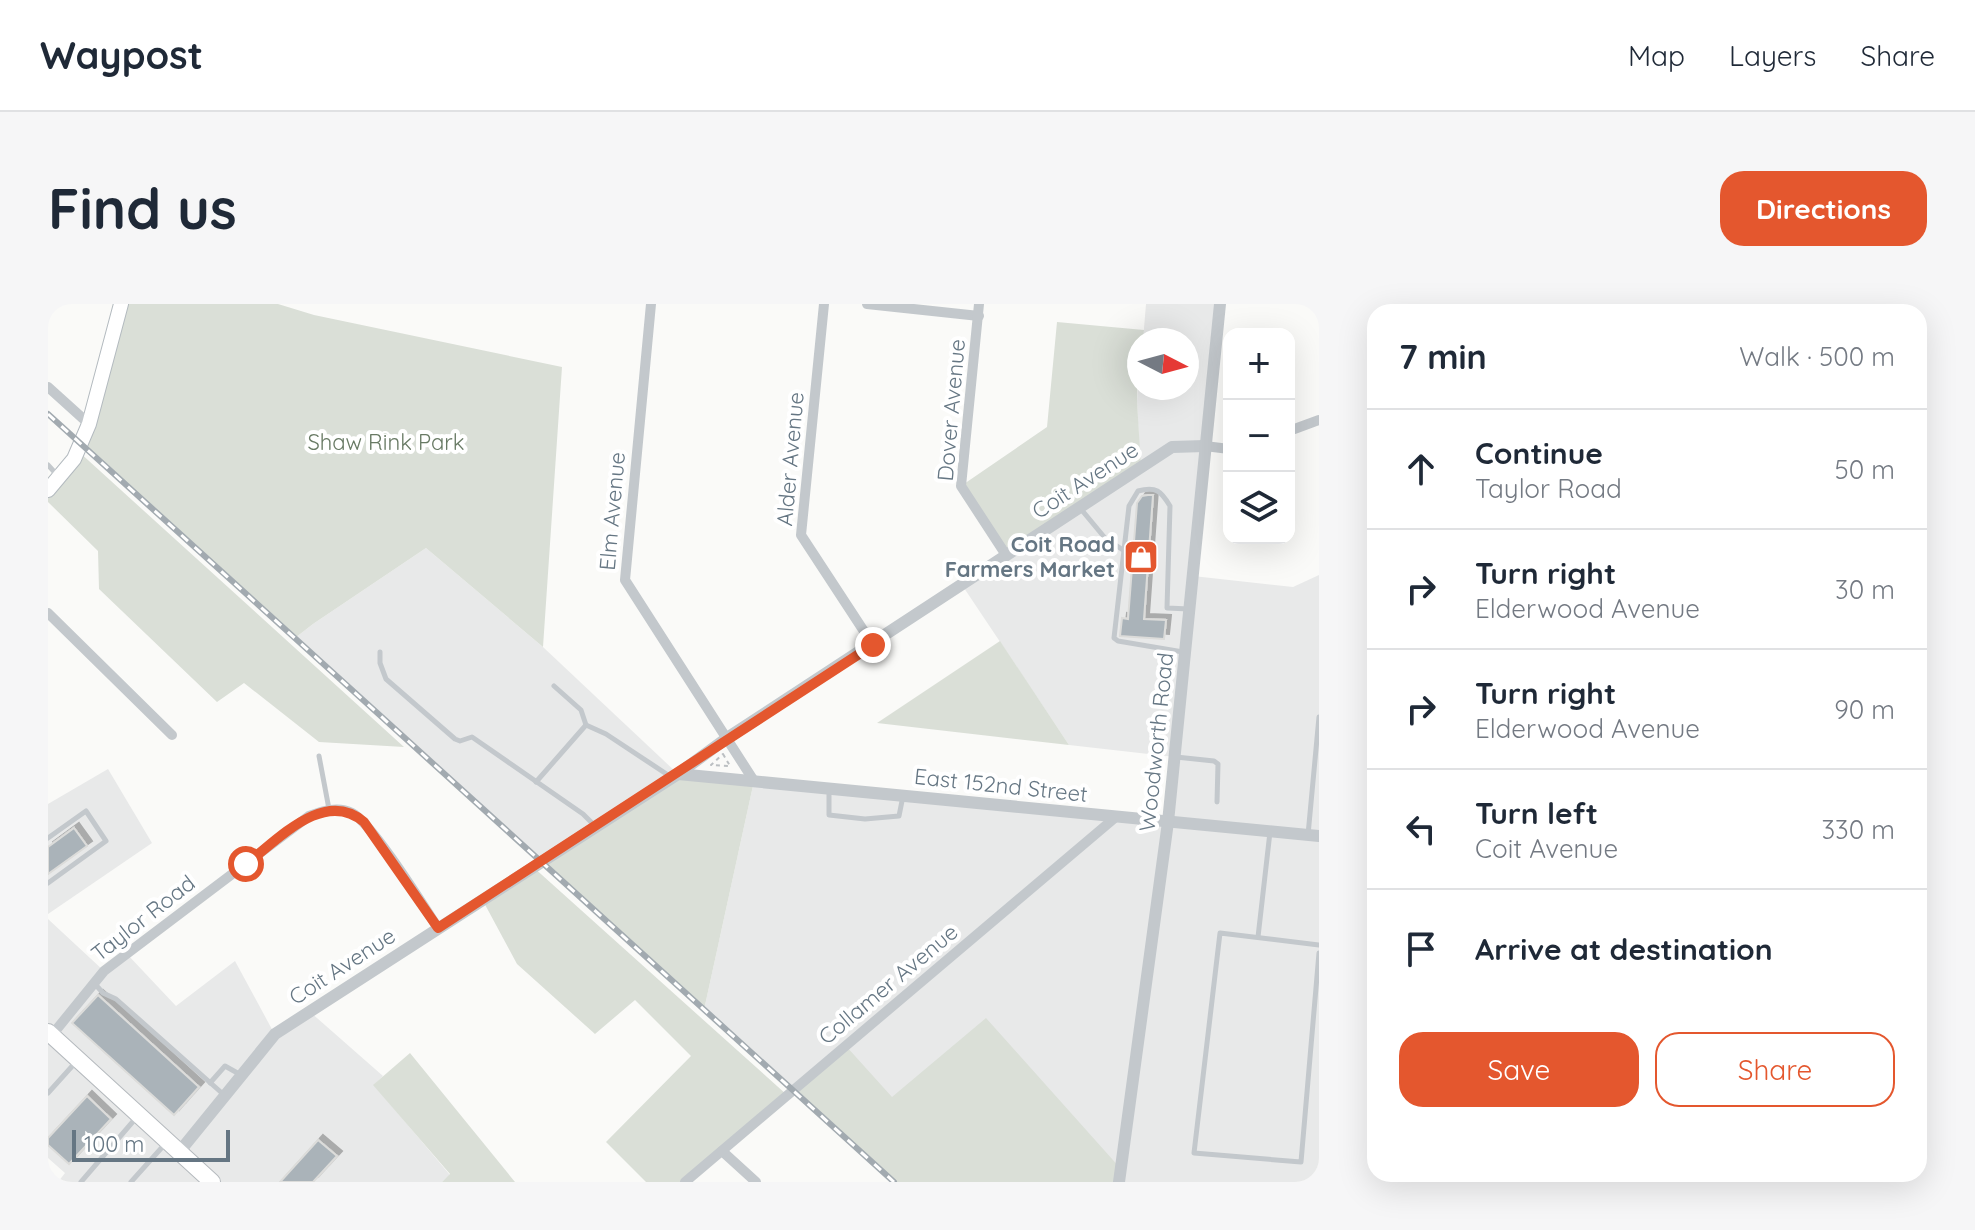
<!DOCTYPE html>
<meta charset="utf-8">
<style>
body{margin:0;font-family:Quicksand,sans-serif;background:#f6f6f7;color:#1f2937}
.controls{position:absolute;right:24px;top:24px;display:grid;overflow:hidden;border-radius:16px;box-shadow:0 8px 32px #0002}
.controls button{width:72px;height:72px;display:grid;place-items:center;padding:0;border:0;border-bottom:2px solid #e0e1e3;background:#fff;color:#1f2937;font:40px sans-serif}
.compass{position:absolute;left:1079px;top:24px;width:72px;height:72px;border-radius:50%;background:#fff;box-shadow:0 8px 32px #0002;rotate:96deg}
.scale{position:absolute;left:24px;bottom:20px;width:158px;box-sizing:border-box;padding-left:8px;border:4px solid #657683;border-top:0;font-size:22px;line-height:28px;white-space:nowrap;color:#657683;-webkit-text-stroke:6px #fff;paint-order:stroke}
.stop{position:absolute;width:24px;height:24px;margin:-18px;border:6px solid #e4572e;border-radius:50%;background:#fff}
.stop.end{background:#e4572e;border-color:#fff;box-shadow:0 2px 8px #0008}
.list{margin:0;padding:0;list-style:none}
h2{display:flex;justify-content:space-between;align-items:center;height:104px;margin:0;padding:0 32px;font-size:34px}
h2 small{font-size:26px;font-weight:400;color:#747a83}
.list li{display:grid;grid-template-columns:52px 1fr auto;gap:24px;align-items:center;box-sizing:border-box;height:120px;padding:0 32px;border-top:2px solid #e0e1e3}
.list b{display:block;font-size:30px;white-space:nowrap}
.list p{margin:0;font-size:26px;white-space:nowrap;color:#747a83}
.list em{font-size:26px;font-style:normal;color:#747a83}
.actions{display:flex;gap:16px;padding:24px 32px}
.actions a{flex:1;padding:18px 0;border:2px solid #e4572e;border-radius:24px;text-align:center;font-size:28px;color:#e4572e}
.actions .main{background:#e4572e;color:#fff}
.icon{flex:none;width:44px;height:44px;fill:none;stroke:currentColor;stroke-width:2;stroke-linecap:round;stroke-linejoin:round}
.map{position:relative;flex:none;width:1271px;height:878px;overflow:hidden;border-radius:24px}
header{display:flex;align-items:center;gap:48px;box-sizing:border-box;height:112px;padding:0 40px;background:#fff;border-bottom:2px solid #e0e1e3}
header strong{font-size:38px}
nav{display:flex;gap:44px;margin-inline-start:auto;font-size:28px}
.intro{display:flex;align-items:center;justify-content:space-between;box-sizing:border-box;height:192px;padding:0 48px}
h1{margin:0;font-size:56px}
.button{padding:20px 36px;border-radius:24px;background:#e4572e;color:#fff;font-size:28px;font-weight:700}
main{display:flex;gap:48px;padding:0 48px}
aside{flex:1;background:#fff;border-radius:24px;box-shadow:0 8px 32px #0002}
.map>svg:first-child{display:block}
</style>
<header>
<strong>Waypost</strong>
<nav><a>Map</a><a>Layers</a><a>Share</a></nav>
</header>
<div class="intro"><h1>Find us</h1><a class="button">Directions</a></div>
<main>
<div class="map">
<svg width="1271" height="878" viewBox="0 0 1271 878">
<defs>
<filter id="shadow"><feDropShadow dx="5" dy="-5" stdDeviation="0" flood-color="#0004"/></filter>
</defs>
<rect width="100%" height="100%" fill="#fafaf8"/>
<g fill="#e8e9e9">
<path d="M1098,0h74l-27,272 100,11 26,-12v607h-200l-228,-84 -97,-8 -90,-80 50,-229 414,40 7,-64 -106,-12 -107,-160 178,-118 -3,-66 2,-23v10h48v-48h-44z"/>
<path d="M378,244l117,99 135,127 -138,87 -245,-223 18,-14z"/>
<path d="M60,465l44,74 -104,71v-110z"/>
<path d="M0,615l56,52 23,-17 49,52 59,-45 39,72 35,-22 74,65 -9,9 76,90 -8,7h-384l7,-9 -17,-15z"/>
</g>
<g fill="#dadfd7">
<path d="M73,0h157l36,11 248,52 -19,280 -117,-99 -113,76 -18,14 -214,-195z"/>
<path d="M1009,18l87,8 -1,10h-4l-2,61 4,66 -135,88 -45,-69 86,-59z"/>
<path d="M30,147l326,296 -85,-5 -75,-59 -27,19 -118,-113 -1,-38 -50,-49v-12z"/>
<path d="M952,337l69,104 -192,-22z"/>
<path d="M630,470l76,7 -50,229 -164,-149z"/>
<path d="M484,562l255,229 -102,87h-39l-40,-40 85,-86 -56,-56 -40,34 -78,-70 -35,-65z"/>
<path d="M938,714l135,151 -2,13h-225l-100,-92 52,-44 46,51z"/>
<path d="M362,749l105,129h-73l8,-8 -77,-89z"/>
</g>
<g fill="#aab3b9" stroke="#dcdcda" stroke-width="2" filter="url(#shadow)">
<path d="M1100,191h5l-9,124 22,1 -2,19 -44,-3 2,-18 6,1 9,-116 5,-7z"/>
<path d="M26,524l13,18 -39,28v-27z"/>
<path d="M50,691l101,92 -25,28 -102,-92z"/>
<path d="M39,792l24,23 -42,45 -21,-19v-7z"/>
<path d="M270,836l19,16 -24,26h-33z"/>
</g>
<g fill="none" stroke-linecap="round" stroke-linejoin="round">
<g stroke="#b3babf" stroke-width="16">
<path id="secondary" d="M0,186l26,-31 15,-35 32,-120"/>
</g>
<g stroke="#b5babe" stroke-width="18">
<path id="primary" d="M0,728l164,150"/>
</g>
<path stroke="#bbbfc2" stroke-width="2" stroke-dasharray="4 4" stroke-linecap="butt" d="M675,450l7,12 -19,-1z"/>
<g stroke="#c3c8cc" stroke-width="5">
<path d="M0,161l10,11"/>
<path d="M1032,204l25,30 18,12"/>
<path d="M332,348v11l6,16 69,60 5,2 12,-4 111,77 12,12"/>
<path d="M1135,348l-65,-11 -4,-3 15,-132 9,-15c18,-5 23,0 32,15l-3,102 22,1"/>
<path d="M506,382l27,24 5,15 20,9 65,43"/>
<path d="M271,452l10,53"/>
<path d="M1128,453l38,4 4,3 -1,38"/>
<path d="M488,478l50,-57"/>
<path d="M781,484v27l36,4 34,-3 4,-20"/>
<path d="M1260,531l11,-118"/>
<path d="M0,534l38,-27 20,30 -58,42"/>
<path d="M1210,633l12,-105"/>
<path d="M1271,641l-99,-12 -26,220 107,9 18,-209"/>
<path d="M47,680l8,9 13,6 107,95"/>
<path d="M162,779l15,-17 16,9"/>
<path d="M0,789l27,-30"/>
<path d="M33,878l55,-64"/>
<path d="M83,878l34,-38"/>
</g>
<g stroke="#c3c8cc" stroke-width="10">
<path d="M603,0l-26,276 129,201"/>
<path d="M776,0l-23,231 72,110"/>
<path d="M819,0l112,12"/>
<path d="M931,0l-18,182 45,69"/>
<path d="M0,83l41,37"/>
<path d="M1241,127l30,-11"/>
<path d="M1157,142l24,3"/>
<path d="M0,309l124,122"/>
<path d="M4,731l52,-64 205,-155c14,-5 29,-10 43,-3 19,9 71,92 86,115"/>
<path d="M674,847l34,31"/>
<path d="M637,878l432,-366"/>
</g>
<g stroke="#c3c8cc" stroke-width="12">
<path d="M630,470l641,62"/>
<path d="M132,847l95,-117 403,-260 49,-36 445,-291 33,-1"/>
<path d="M1071,878l49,-360 52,-518"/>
</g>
<use href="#secondary" stroke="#fff" stroke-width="14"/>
<use href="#primary" stroke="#fff" stroke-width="16"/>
<g stroke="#a2aab0" stroke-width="6">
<path id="rail" d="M0,110l846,768"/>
</g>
<use href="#rail" stroke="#fff" stroke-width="3" stroke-dasharray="9" stroke-linecap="butt"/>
</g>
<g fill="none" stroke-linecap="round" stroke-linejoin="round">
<path stroke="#e4572e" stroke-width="10" d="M198,560c32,-24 78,-76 118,-42l74,106 435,-283"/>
</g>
<defs>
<g id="shop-square" transform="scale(1.8)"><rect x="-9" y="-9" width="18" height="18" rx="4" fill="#e4572e" stroke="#fff"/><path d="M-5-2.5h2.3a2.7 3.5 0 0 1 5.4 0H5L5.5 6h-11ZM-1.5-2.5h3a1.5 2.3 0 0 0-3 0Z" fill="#fff"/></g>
</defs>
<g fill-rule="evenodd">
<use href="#shop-square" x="1093" y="253"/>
</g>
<g text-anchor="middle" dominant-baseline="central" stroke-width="8" stroke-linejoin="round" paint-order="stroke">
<g font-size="22" fill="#657683" stroke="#fff">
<text transform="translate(903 106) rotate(-85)">Dover Avenue</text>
<text transform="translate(742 155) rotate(-85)">Alder Avenue</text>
<text transform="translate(1037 176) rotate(-33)">Coit Avenue</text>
<text transform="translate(564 207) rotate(-85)">Elm Avenue</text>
<text transform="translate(1108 438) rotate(-84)">Woodworth Road</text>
<text transform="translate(953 481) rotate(6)">East 152nd Street</text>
<text transform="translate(95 614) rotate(-38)">Taylor Road</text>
<text transform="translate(294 662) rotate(-33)">Coit Avenue</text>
<text transform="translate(840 680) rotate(-40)">Collamer Avenue</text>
</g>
<g font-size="22" fill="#687a64" stroke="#fff">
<text x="338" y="138">Shaw Rink Park</text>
</g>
<g font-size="22" font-weight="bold" fill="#657683" stroke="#fff" text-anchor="end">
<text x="1067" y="240">Coit Road<tspan x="1067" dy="25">Farmers Market</tspan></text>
</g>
</g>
</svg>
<div class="controls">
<button>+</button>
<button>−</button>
<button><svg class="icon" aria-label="layers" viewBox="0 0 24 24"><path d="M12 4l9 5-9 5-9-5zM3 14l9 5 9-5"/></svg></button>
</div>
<svg class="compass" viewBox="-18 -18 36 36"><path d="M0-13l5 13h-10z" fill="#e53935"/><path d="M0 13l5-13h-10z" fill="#747a83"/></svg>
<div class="scale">100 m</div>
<div class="stop" style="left:198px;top:560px"></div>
<div class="stop end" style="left:825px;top:341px"></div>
</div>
<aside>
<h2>7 min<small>Walk · 500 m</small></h2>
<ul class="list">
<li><svg class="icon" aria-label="ahead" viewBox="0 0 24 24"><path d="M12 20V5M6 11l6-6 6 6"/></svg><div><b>Continue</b><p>Taylor Road</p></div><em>50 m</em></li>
<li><svg class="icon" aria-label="right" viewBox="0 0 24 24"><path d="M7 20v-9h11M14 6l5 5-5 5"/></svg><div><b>Turn right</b><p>Elderwood Avenue</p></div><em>30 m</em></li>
<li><svg class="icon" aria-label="right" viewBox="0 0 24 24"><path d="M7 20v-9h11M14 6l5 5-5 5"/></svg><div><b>Turn right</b><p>Elderwood Avenue</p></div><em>90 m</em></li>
<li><svg class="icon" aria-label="left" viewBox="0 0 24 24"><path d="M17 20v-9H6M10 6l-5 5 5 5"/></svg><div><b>Turn left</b><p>Coit Avenue</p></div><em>330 m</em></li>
<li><svg class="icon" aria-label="arrive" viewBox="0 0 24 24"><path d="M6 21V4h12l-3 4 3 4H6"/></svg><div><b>Arrive at destination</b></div></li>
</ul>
<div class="actions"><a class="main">Save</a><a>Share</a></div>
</aside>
</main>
